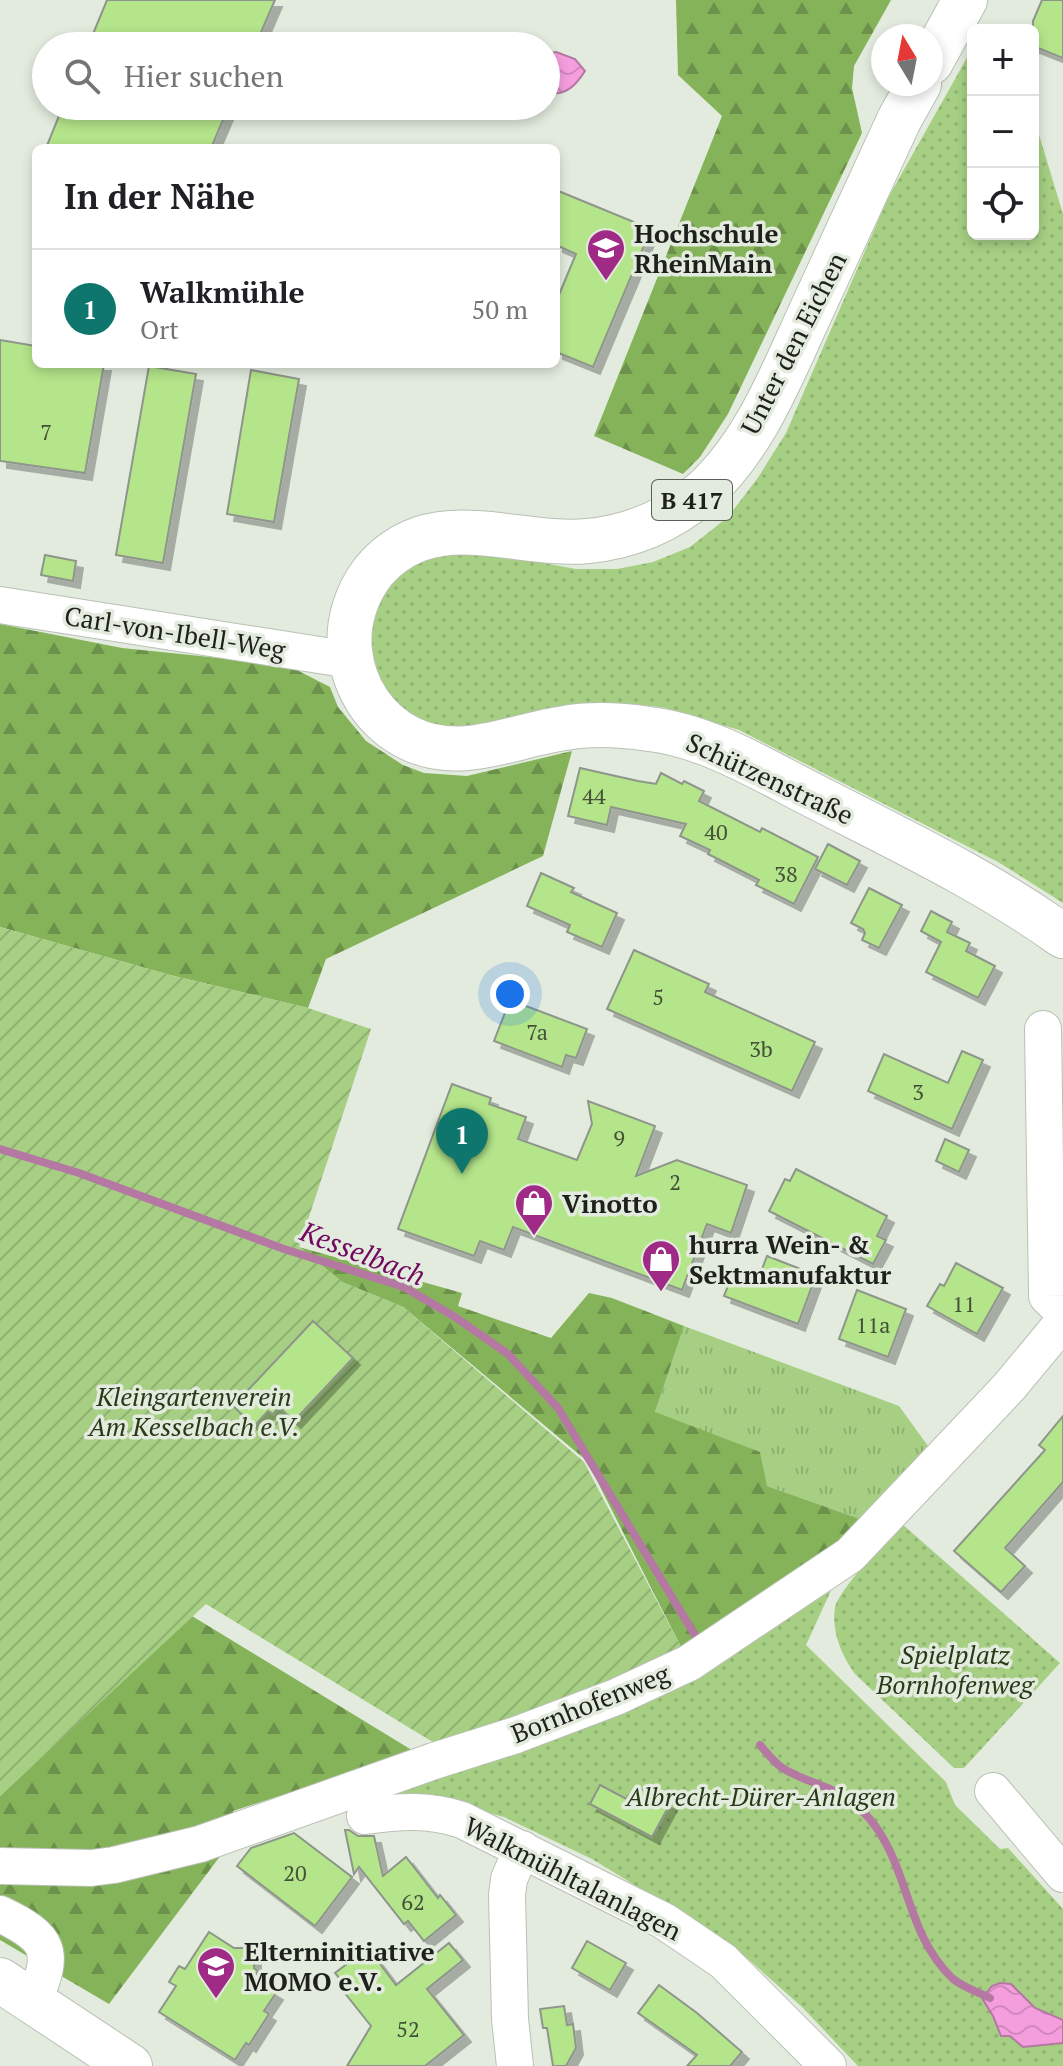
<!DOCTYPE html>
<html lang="de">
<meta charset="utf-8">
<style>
body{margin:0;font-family:"PT Serif",serif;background:#f6f6f6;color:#202124}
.controls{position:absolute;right:24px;top:24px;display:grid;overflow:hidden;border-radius:12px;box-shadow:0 4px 12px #0003}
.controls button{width:72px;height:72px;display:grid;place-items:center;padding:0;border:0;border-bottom:2px solid #e0e0e0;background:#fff;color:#202124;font:40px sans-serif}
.compass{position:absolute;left:871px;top:24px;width:72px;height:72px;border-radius:50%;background:#fff;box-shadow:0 4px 12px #0003;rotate:350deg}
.you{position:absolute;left:510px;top:994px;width:28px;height:28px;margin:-20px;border:6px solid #fff;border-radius:50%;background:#1a73e8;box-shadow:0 0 0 12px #1a73e833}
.badge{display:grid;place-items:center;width:52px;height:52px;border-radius:50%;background:#0f766e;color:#fff;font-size:26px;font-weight:700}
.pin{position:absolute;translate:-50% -66px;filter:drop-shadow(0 2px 4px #0008)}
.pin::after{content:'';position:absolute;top:42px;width:28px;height:24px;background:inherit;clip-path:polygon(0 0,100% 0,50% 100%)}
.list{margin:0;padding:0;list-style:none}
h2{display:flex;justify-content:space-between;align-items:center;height:104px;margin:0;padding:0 32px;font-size:34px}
h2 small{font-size:26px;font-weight:400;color:#757577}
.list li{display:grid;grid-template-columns:52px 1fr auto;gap:24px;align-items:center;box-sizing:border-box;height:120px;padding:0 32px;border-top:2px solid #e0e0e0}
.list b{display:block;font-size:30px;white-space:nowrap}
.list p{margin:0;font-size:26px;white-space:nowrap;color:#757577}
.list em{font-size:26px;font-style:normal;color:#757577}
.icon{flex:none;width:44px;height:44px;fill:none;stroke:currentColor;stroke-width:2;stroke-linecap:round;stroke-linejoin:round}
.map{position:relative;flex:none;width:1063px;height:2066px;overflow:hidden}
.search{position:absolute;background:#fff;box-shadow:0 4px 12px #0003;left:32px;top:32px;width:528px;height:88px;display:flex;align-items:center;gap:20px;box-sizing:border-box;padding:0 28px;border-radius:44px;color:#757577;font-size:30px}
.panel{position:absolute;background:#fff;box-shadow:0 4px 12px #0003;left:32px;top:144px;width:528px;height:224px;border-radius:12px}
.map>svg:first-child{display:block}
</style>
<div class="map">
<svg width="1063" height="2066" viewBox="0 0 1063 2066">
<defs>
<pattern id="grass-tufts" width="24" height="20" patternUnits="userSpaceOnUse" patternTransform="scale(2)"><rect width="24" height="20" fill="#a6cf83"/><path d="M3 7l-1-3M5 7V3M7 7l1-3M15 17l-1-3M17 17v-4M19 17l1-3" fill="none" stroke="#8eb171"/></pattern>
<pattern id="forest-firs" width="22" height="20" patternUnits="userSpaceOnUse" patternTransform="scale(2)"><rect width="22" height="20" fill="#85b35a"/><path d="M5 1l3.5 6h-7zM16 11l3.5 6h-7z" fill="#6c914a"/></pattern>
<pattern id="park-dots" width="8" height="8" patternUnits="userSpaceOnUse" patternTransform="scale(2)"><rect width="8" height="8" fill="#a6cf83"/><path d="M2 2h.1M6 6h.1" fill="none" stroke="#8eb171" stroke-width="1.8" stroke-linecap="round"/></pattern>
<pattern id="garden-furrows" width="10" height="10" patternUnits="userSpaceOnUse" patternTransform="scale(2)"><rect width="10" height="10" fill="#a6cf83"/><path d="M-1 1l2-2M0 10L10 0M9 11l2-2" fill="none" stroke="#8eb171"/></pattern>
<pattern id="water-waves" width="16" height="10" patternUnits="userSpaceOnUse" patternTransform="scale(2)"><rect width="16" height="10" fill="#f59edd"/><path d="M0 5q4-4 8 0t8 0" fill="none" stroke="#d288bd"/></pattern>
<filter id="shadow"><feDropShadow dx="7" dy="7" stdDeviation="0" flood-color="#0004"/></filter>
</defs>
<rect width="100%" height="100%" fill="#e3ebde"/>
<path fill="url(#grass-tufts)" d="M684,1326l215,80 29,40 -65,74 -96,-34 -112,-74z"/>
<g fill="url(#forest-firs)">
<path d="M676,0h215l-37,66 -2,22 10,45 -134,281 -28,43 -17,17 -89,-38 128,-320 -44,-41z"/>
<path d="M0,624l122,24 165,17 43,22 8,20 28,34 37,24 21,8 43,3 105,-25 -29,105 -217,103 -18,49 -138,-33 -170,-48z"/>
<path d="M299,1247l163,46 -4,13 93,32 38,-45 23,5 72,28 -29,86 105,40 7,34 96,34 -68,66 -112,65 -96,-190 -184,-154 -61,-25z"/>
<path d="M192,1616l223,136 -182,59 -3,32 -121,161 -109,-64v-144z"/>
</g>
<g fill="url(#park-dots)">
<path d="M973,47v187h60v-119l30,99v689l-65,-41 -259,-132 -78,-23 -41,-4 -56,5 -100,24 -56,-15 -30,-32 -11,-57 25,-51 37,-23 71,1 76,14h41l36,-7 37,-15 38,-30 29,-38 29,-46 102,-235z"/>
<path d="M901,1523l159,140 -96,105h-10l-99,-94c-13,-18 -24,-43 -20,-66 3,-17 52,-69 66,-85z"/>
<path d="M839,1573l-33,72 140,137 9,23 45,44 8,-1 55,61v157h-205l-55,-58 -55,-49 -33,-25 -123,-75 -88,-42 -48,-13 -86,-3z"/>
</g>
<path fill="url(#garden-furrows)" d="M0,927l170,48 138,33 63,21 -72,218 43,35 61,25 181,155 99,189 -64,31 -183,62 -230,-140 -206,192z"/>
<g fill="url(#water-waves)" stroke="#b478a3" stroke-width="2">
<path d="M556,52l19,7 10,12c-10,16 -20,25 -39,22v-39z"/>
<path d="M1000,1983l11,1 24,24 28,12v23l-40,4 -13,-11h-9l-8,-20 -11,-18 10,-12z"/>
</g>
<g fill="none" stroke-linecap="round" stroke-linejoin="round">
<g stroke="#b478a3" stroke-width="8">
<path d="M0,1149l79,24 205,76 120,38 51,30 53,37 50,54 141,234"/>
<path d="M760,1745c7,8 13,16 21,22 13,9 25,12 39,18 23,8 45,25 58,45 32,48 30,105 74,148 10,9 26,14 38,20"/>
</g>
</g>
<g fill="#b4e58a" stroke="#8e958a" stroke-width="2" filter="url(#shadow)">
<path d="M107,0h168l-20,46h-167z"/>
<path d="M1042,0h21v58l-30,-12v-25z"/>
<path d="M63,106h166l-18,42h-165z"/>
<path d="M556,190l95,39 -58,138 -37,-15v-50l20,-48 -20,-9z"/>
<path d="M0,340l36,6v18h68l-19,109 -85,-12z"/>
<path d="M149,366l47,8 -33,189 -47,-8z"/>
<path d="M251,370l48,9 -25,143 -47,-8z"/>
<path d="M45,555l31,6 -3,20 -32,-6z"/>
<path d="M580,768l58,13 18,3 5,-11 21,11 2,-3 20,10 -5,10 61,31 2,-4 56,29 -24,47 -38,-19 3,-5 -51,-26 2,-4 -30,-14 6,-12 -75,-17 -4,18 -39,-9z"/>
<path d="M828,844l32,17 -13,24 -32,-16z"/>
<path d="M541,873l33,15 -3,4 46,21 -15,34 -35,-15 3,-7 -43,-19z"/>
<path d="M869,888l33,17 -23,43 -17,-8 3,-7 -2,-4 -12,-6z"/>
<path d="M931,911l21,11 -5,10 23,11 -4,8 29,15 -17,32 -52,-26 15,-30 -20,-11z"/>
<path d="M634,950l75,34 -4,8 110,50 -23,49 -185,-82z"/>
<path d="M510,1000l77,29 -11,29 -10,-3 -4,12 -68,-26z"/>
<path d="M962,1051l21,9 -31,69 -84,-38 16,-37 64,29z"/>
<path d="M452,1084l39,14 -2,6 37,13 -8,22 59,21 15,-36 -4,-23 67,25 -19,50 41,-16 70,25 -16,48 -24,-9 -25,66 -169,-63 -9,23 -24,-9 -6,15 -76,-27z"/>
<path d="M945,1139l24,11 -10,22 -23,-11z"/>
<path d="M796,1169l91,47 -10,20 9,4 -13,24 -104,-53 16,-32 5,2z"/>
<path d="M767,1256l49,19 -18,49 -74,-28 11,-28 24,9z"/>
<path d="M956,1263l47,25 -26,46 -50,-28 13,-22 4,2z"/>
<path d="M857,1290l49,19 -18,48 -49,-18z"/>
<path d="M313,1321l40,37 -59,63 -15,-14 -6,7 -5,-3 -14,15 -21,-20z"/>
<path d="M1063,1416v66l-58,66 20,18 -24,26 -47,-41 91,-101 -6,-5z"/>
<path d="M600,1785l34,18 8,-14 28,15 -18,33 -62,-33z"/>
<path d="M345,1830h4l9,6h16l9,40 23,-19 32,41 2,-3 16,20 -32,26 -16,-20 -4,3 -45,-57 -5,7z"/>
<path d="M294,1833l58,44 -37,49 -78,-60 14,-18z"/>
<path d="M209,1932l25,16h13l4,3 3,8v9l4,3 -5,8 23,14 -12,18 5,3 -20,31 -3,-2 -11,17 -76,-48 17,-26 -7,-4 10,-16 6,3z"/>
<path d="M587,1941l39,22 -16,27 -38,-22z"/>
<path d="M449,1943l14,17 -36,29 37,46 -39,31h-78l24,-40 -31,-39 4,-3 -9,-11 33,-25 28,37z"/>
<path d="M659,1985l38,28 45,39 -12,14h-43l10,-11 -59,-42z"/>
<path d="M564,2006l3,19 6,-1 3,24 -10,18h-13l-6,-38h-4l-3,-19z"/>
</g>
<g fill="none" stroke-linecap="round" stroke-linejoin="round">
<g stroke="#b9c0b4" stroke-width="38">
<g id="minor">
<path d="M0,605l351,55"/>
<path d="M1043,1029l4,267 16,16"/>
<path d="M993,1791l70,83"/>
<path d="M365,1816c35,-5 64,-7 97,4l202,101 59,40 105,105"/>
<path d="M0,1866l91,2 23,-3 86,-21 234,-83 82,-26 100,-38 73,-34 161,-108 159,-168 54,-65"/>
<path d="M0,1914c50,24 56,37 33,88"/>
<path d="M515,2066l-5,-47 -3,-124 2,-16 13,-30"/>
</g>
</g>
<g stroke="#b9c0b4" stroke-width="46">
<g id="major">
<path d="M931,62l34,-62"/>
<path d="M919,84l-20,36c-31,66 -61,133 -92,200 -27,59 -54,127 -104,172 -33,28 -72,45 -115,49 -74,7 -157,-39 -215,31 -17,22 -26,51 -23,79 4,37 25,70 59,87 52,26 104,-3 156,-10 28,-5 57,-3 84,1 61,7 117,43 171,70 82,42 168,83 243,137"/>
<path d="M0,1980l130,86"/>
</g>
</g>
<use href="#minor" stroke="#fff" stroke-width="36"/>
<use href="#major" stroke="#fff" stroke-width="44"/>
</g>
<defs>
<g id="university-pin" transform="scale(2)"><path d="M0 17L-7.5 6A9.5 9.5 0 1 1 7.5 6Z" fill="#9f2b86" stroke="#e3ebde"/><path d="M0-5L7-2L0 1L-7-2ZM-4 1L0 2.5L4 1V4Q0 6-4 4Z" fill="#fff"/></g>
<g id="shop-pin" transform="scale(2)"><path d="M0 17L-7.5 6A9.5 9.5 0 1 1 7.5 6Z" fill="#9f2b86" stroke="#e3ebde"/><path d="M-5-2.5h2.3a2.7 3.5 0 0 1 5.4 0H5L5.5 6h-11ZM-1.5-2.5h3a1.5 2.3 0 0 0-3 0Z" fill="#fff"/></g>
<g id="school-pin" transform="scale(2)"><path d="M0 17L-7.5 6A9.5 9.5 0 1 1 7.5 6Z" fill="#9f2b86" stroke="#e3ebde"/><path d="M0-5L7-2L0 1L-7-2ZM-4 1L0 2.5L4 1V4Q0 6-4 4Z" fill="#fff"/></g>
</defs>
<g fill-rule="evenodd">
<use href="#university-pin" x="606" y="248"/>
<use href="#shop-pin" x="534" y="1203"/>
<use href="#shop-pin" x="661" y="1259"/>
<use href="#school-pin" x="216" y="1966"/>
</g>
<g text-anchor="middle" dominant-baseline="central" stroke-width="7" stroke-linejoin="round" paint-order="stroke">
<g font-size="22" fill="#445138">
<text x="46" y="431">7</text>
<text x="594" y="795">44</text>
<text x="716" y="831">40</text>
<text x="786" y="873">38</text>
<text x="658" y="996">5</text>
<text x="537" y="1031">7a</text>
<text x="761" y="1048">3b</text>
<text x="918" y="1091">3</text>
<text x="619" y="1137">9</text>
<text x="675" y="1181">2</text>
<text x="964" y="1303">11</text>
<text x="873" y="1324">11a</text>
<text x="295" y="1872">20</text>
<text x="413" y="1901">62</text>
<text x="408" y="2028">52</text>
</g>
<rect fill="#e3ebde" stroke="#595d56" stroke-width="2" x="652" y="480" width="80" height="40" rx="6"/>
<g font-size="24" font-weight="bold" fill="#1e201c">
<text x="692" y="500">B 417</text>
</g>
<g font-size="26" font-weight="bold" fill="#1e201c" stroke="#e3ebde" text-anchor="start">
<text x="634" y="233">Hochschule<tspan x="634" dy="30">RheinMain</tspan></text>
<text x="562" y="1203">Vinotto</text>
<text x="689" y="1244">hurra Wein- &amp;<tspan x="689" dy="30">Sektmanufaktur</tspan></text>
<text x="244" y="1951">Elterninitiative<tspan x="244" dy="30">MOMO e.V.</tspan></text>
</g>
<g font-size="26" fill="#1e201c" stroke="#e3ebde">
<text transform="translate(793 343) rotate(-63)">Unter den Eichen</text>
<text transform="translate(175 632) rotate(9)">Carl-von-Ibell-Weg</text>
<text transform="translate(770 778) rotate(25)">Schützenstraße</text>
<text transform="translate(590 1703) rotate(-22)">Bornhofenweg</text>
<text transform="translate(573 1878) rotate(27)">Walkmühltalanlagen</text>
</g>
<g font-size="26" font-style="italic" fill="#283a16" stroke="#e3ebde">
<text x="194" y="1396">Kleingartenverein<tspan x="194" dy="30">Am Kesselbach e.V.</tspan></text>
<text x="955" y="1654">Spielplatz<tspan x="955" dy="30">Bornhofenweg</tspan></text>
<text x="761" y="1796">Albrecht-Dürer-Anlagen</text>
</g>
<g font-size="28" font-style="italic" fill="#72085f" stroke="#e3ebde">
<text transform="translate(363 1253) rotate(21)">Kesselbach</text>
</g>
</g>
</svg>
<div class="controls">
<button>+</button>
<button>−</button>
<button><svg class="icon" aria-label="locate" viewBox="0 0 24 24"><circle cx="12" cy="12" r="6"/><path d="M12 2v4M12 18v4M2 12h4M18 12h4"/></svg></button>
</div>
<svg class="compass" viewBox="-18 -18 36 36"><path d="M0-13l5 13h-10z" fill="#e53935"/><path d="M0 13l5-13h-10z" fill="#757577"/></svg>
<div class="you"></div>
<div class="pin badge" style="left:462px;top:1174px">1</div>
<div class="search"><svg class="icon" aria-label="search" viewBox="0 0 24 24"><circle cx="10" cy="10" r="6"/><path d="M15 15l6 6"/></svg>Hier suchen</div>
<section class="panel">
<h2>In der Nähe<small></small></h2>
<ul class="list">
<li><span class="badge">1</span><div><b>Walkmühle</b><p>Ort</p></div><em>50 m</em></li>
</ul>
</section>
</div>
